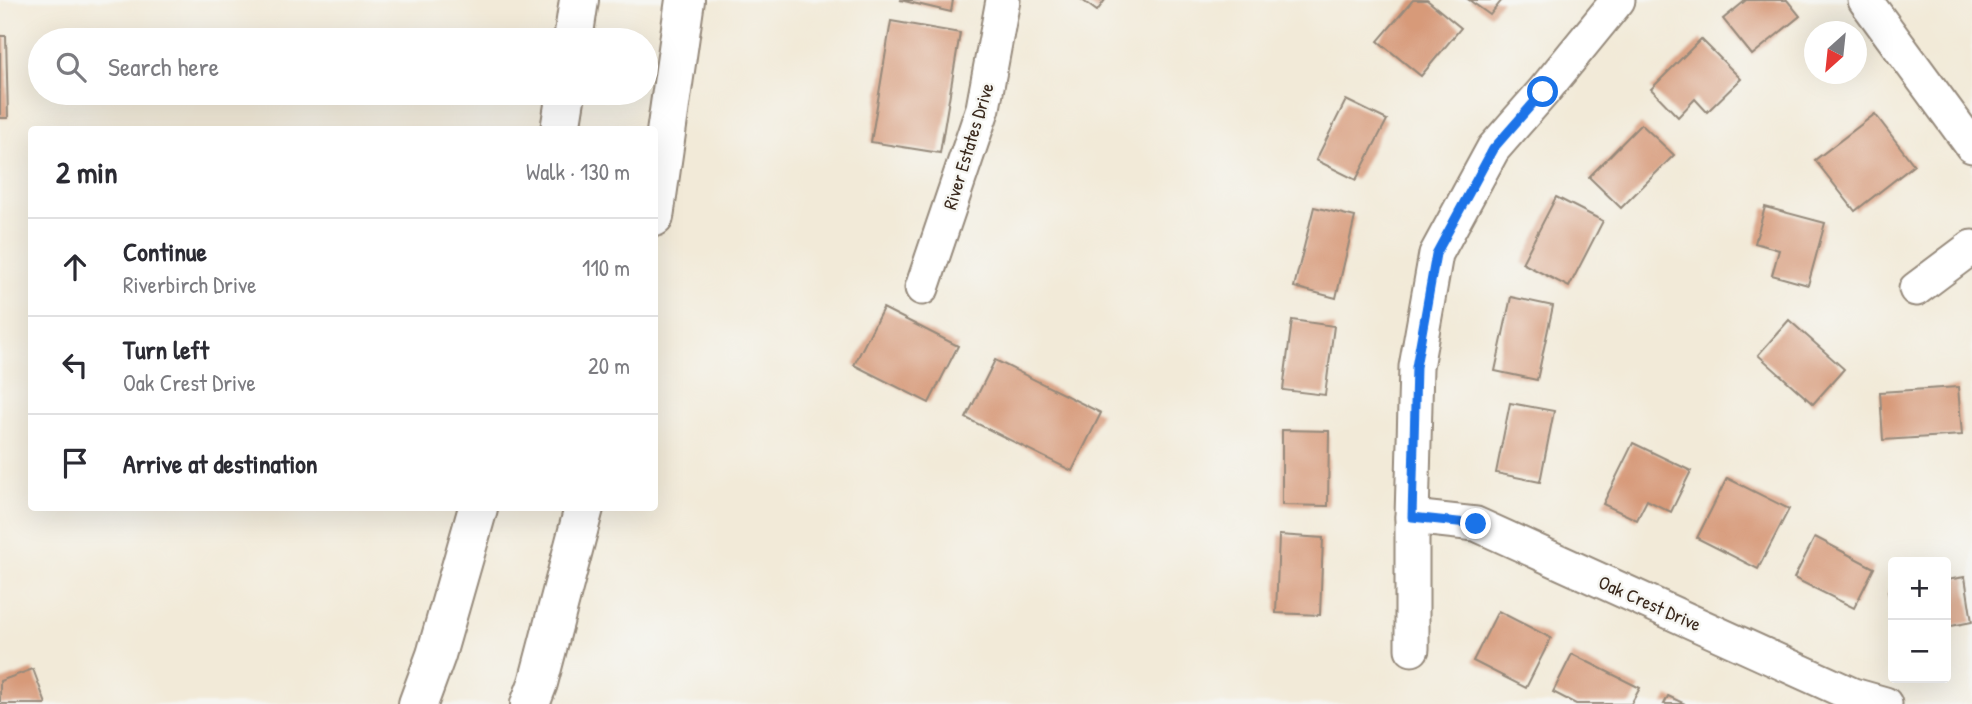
<!DOCTYPE html>
<meta charset="utf-8">
<style>
body{margin:0;font-family:"Patrick Hand",sans-serif;background:#f7f7f7;color:#2b2b33}
.controls{position:absolute;right:21px;bottom:21px;display:grid;overflow:hidden;border-radius:7px;box-shadow:0 7px 28px #0002}
.controls button{width:63px;height:63px;display:grid;place-items:center;padding:0;border:0;border-bottom:2px solid #e1e1e2;background:#fff;color:#2b2b33;font:35px sans-serif}
.compass{position:absolute;left:1804px;top:21px;width:63px;height:63px;border-radius:50%;background:#fff;box-shadow:0 7px 28px #0002;rotate:207deg}
.stop{position:absolute;width:21px;height:21px;margin:-16px;border:5px solid #1a73e8;border-radius:50%;background:#fff}
.stop.end{background:#1a73e8;border-color:#fff;box-shadow:0 2px 7px #0008}
.list{margin:0;padding:0;list-style:none}
h2{display:flex;justify-content:space-between;align-items:center;height:91px;margin:0;padding:0 28px;font-size:30px}
h2 small{font-size:23px;font-weight:400;color:#7c7c81}
.list li{display:grid;grid-template-columns:46px 1fr auto;gap:21px;align-items:center;box-sizing:border-box;height:98px;padding:0 28px;border-top:2px solid #e1e1e2}
.list b{display:block;font-size:26px;white-space:nowrap}
.list p{margin:0;font-size:23px;white-space:nowrap;color:#7c7c81}
.list em{font-size:23px;font-style:normal;color:#7c7c81}
.icon{flex:none;width:38px;height:38px;fill:none;stroke:currentColor;stroke-width:2;stroke-linecap:round;stroke-linejoin:round}
.map{position:relative;flex:none;width:1972px;height:704px;overflow:hidden}
.search{position:absolute;background:#fff;box-shadow:0 7px 28px #0002;left:28px;top:28px;width:630px;height:77px;display:flex;align-items:center;gap:18px;box-sizing:border-box;padding:0 24px;border-radius:38px;color:#7c7c81;font-size:26px}
.panel{position:absolute;background:#fff;box-shadow:0 7px 28px #0002;left:28px;top:126px;width:630px;height:385px;border-radius:7px}
.map>svg:first-child{display:block}
</style>
<div class="map">
<svg width="1972" height="704" viewBox="0 0 1972 704">
<rect width="100%" height="100%" fill="#f6f6f2"/>
<filter id="ink" filterUnits="userSpaceOnUse"><feTurbulence type="fractalNoise" baseFrequency=".0143" numOctaves="2"/><feDisplacementMap in="SourceGraphic" scale="14" xChannelSelector="R" yChannelSelector="G"/><feConvolveMatrix kernelMatrix="1 2 1 2 8 2 1 2 1" color-interpolation-filters="sRGB"/></filter>
<filter id="wash" filterUnits="userSpaceOnUse"><feTurbulence type="fractalNoise" baseFrequency=".00686" numOctaves="4" result="noise"/><feDisplacementMap in="SourceGraphic" scale="28" xChannelSelector="R" yChannelSelector="G"/><feGaussianBlur stdDeviation="1.57" result="paint"/><feColorMatrix in="noise" values="0 0 0 0 0 0 0 0 0 0 0 0 0 0 0 0 0 1.4 0 .05"/><feComposite in="paint" operator="in"/></filter>
<g filter="url(#wash)">
<rect width="100%" height="100%" fill="#f2ead8"/>
<g id="blocks">
<g fill="#d79a79">
<path d="M900,0h53l-2,12z"/>
<path d="M1082,0h23l-8,11z"/>
<path d="M1413,0h14l34,28 -40,48 -43,-35z"/>
<path d="M1469,0h33l-12,15z"/>
<path d="M1744,0h43l13,16 -48,39 -29,-36 22,-18z"/>
<path d="M891,21l69,12 -20,120 -69,-11z"/>
<path d="M0,36h6l2,82h-8z"/>
<path d="M1701,39l40,40 -34,33 -12,-13 -17,18 -27,-28z"/>
<path d="M1346,100l41,20 -31,60 -40,-20z"/>
<path d="M1875,114l39,51 -59,46 -40,-51z"/>
<path d="M1641,124l33,31 -53,53 -32,-31z"/>
<path d="M1556,197l47,24 -34,66 -47,-24z"/>
<path d="M1314,207l41,10 -19,81 -42,-11z"/>
<path d="M1765,207l60,16 -17,62 -36,-10 7,-25 -24,-7z"/>
<path d="M1511,297l42,9 -16,74 -42,-9z"/>
<path d="M883,308l75,38 -29,57 -75,-38z"/>
<path d="M1292,320l42,6 -9,69 -42,-5z"/>
<path d="M1789,320l55,49 -31,35 -55,-49z"/>
<path d="M995,360l106,53 -29,58 -106,-53z"/>
<path d="M1958,387l4,48 -79,5 -3,-48z"/>
<path d="M1510,403l44,8 -14,71 -44,-9z"/>
<path d="M1282,430l47,1 -1,75 -46,-1z"/>
<path d="M1633,443l58,28 -20,41 -24,-12 -10,20 -34,-16z"/>
<path d="M1727,478l62,31 -31,60 -61,-31z"/>
<path d="M1279,535l44,3 -3,77 -44,-2z"/>
<path d="M1815,537l59,31 -20,40 -60,-30z"/>
<path d="M1965,577l7,45 -26,5v-47z"/>
<path d="M1893,590v21h-1l-4,-20z"/>
<path d="M1498,611l53,27 -25,50 -53,-27z"/>
<path d="M1572,654l68,34 -9,16h-55l-23,-12z"/>
<path d="M33,669l13,35h-46v-23z"/>
<path d="M1668,696l17,8h-21z"/>
</g>
</g>
</g>
<g filter="url(#ink)">
<use href="#blocks" fill-opacity="0" stroke="#968a7b" stroke-width="2"/>
<g fill="none" stroke-linecap="round" stroke-linejoin="round">
<g stroke="#968a7b" stroke-width="37">
<g id="minor">
<path d="M1865,0l107,146"/>
<path d="M922,288l61,-180 20,-108"/>
<path d="M1916,289l56,-42"/>
<path d="M1412,517l64,7 377,171 32,9"/>
<path d="M1412,649v-132l4,-150 20,-113 57,-105 50,-57 75,-92"/>
</g>
</g>
<g stroke="#968a7b" stroke-width="42">
<g id="highway">
<path d="M573,40l6,-40"/>
<path d="M560,130l6,-37"/>
<path d="M654,217l31,-217"/>
<path d="M418,704l18,-49 42,-147"/>
<path d="M530,704l8,-21 46,-175"/>
</g>
</g>
<use href="#minor" stroke="#fff" stroke-width="33"/>
<use href="#highway" stroke="#fff" stroke-width="38"/>
</g>
</g>
<g fill="none" stroke-linecap="round" stroke-linejoin="round" filter="url(#ink)">
<path stroke="#1a73e8" stroke-width="9" d="M1476,524l-64,-7 4,-150 20,-113 57,-105 50,-57"/>
</g>
<g text-anchor="middle" dominant-baseline="central" stroke-width="5" stroke-linejoin="round" paint-order="stroke">
<g font-size="19" fill="#3b2a1e" stroke="#f6f6f2">
<text transform="translate(968 146) rotate(-73)">River Estates Drive</text>
<text transform="translate(1650 603) rotate(24)">Oak Crest Drive</text>
</g>
</g>
</svg>
<div class="controls">
<button>+</button>
<button>−</button>
</div>
<svg class="compass" viewBox="-18 -18 36 36"><path d="M0-13l5 13h-10z" fill="#e53935"/><path d="M0 13l5-13h-10z" fill="#7c7c81"/></svg>
<div class="stop" style="left:1543px;top:92px"></div>
<div class="stop end" style="left:1476px;top:524px"></div>
<div class="search"><svg class="icon" aria-label="search" viewBox="0 0 24 24"><circle cx="10" cy="10" r="6"/><path d="M15 15l6 6"/></svg>Search here</div>
<section class="panel">
<h2>2 min<small>Walk · 130 m</small></h2>
<ul class="list">
<li><svg class="icon" aria-label="ahead" viewBox="0 0 24 24"><path d="M12 20V5M6 11l6-6 6 6"/></svg><div><b>Continue</b><p>Riverbirch Drive</p></div><em>110 m</em></li>
<li><svg class="icon" aria-label="left" viewBox="0 0 24 24"><path d="M17 20v-9H6M10 6l-5 5 5 5"/></svg><div><b>Turn left</b><p>Oak Crest Drive</p></div><em>20 m</em></li>
<li><svg class="icon" aria-label="arrive" viewBox="0 0 24 24"><path d="M6 21V4h12l-3 4 3 4H6"/></svg><div><b>Arrive at destination</b></div></li>
</ul>
</section>
</div>
